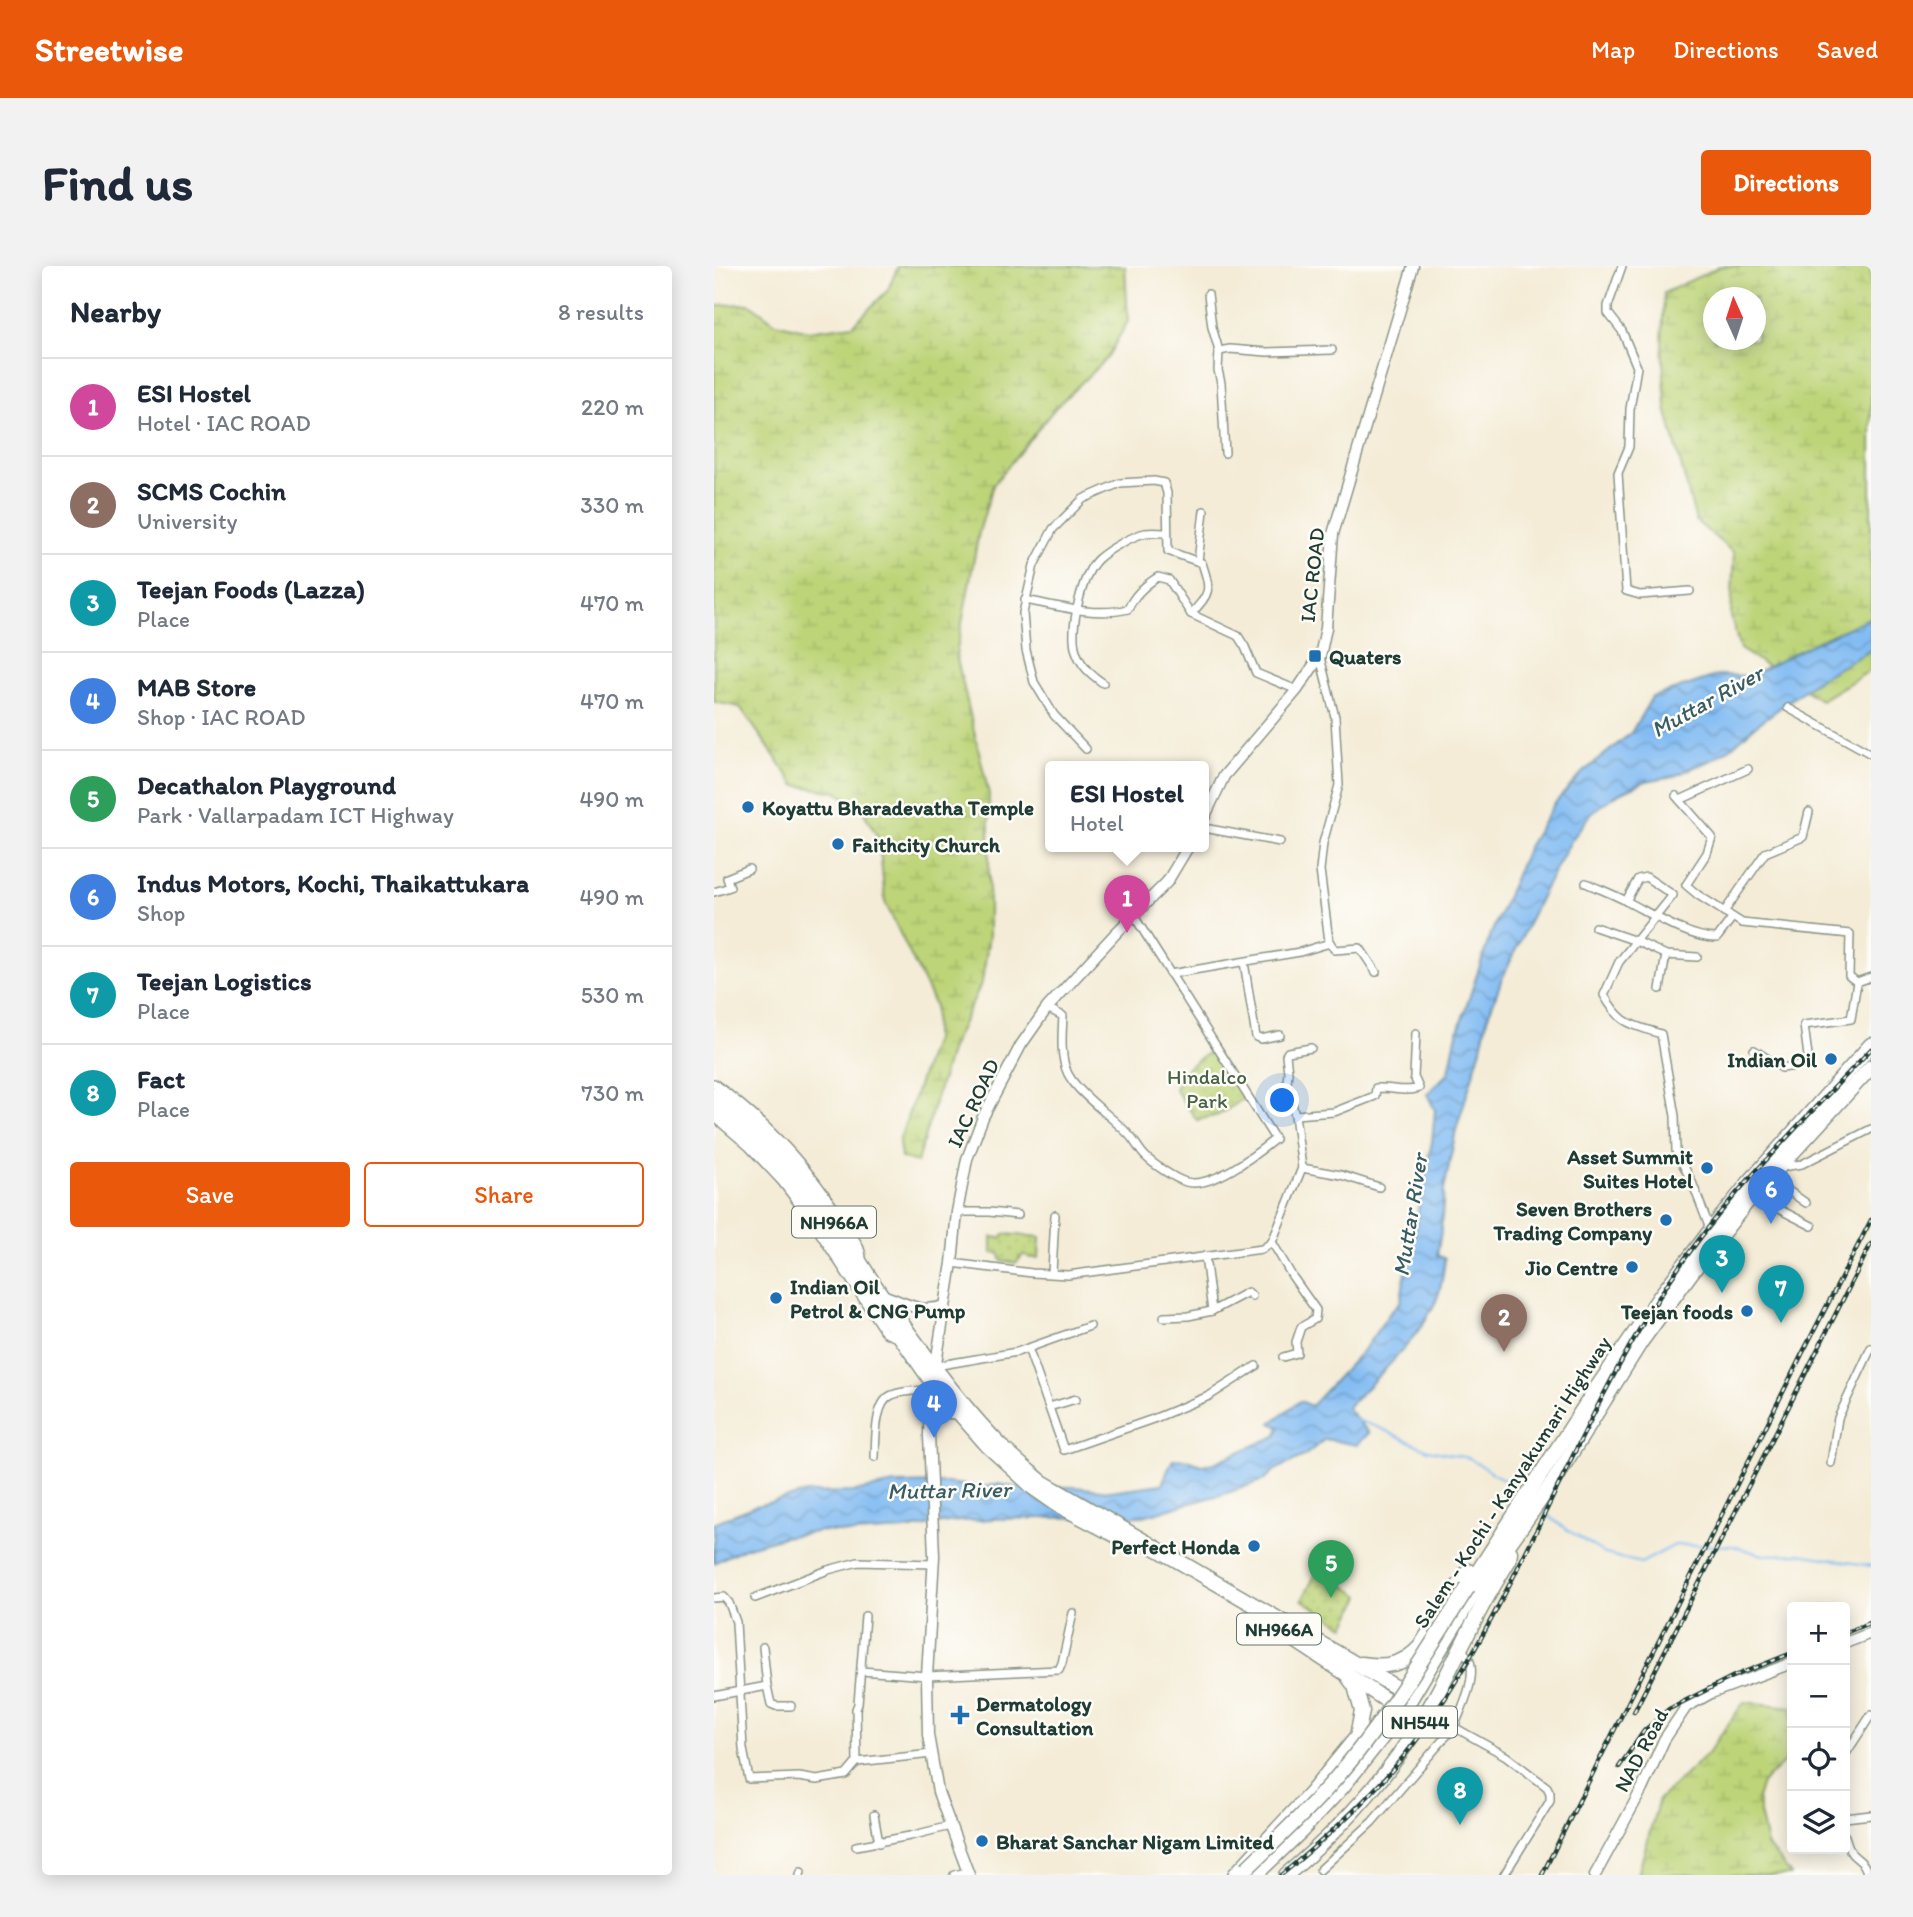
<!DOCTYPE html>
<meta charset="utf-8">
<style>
body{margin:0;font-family:Itim,sans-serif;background:#f2f2f3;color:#1f2937}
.controls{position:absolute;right:21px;bottom:21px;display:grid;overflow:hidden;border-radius:7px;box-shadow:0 4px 18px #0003}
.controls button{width:63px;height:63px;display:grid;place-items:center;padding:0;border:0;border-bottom:2px solid #e0e1e3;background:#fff;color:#1f2937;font:35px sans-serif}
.compass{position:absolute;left:989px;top:21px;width:63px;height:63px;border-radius:50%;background:#fff;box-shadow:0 4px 18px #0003;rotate:357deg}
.you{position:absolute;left:569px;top:835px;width:24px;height:24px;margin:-18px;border:5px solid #fff;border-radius:50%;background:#1a73e8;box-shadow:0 0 0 10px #1a73e833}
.badge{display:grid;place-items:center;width:46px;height:46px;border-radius:50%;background:#ea580c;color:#fff;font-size:23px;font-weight:700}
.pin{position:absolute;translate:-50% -58px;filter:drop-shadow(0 2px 4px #0008)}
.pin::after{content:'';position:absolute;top:37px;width:24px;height:21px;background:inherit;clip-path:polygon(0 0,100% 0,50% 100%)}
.popup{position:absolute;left:331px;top:495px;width:164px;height:91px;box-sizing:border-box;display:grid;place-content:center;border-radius:7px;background:#fff;filter:drop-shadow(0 2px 5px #0005);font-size:23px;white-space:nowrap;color:#747a83}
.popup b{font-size:26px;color:#1f2937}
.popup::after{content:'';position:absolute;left:50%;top:100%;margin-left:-14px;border:14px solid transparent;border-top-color:#fff}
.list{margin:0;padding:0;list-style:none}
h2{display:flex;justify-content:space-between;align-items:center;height:91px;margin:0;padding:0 28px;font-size:30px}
h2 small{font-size:23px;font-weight:400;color:#747a83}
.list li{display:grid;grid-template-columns:46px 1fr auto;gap:21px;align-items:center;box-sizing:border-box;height:98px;padding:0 28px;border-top:2px solid #e0e1e3}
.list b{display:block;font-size:26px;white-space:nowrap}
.list p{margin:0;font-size:23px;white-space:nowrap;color:#747a83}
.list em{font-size:23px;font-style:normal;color:#747a83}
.actions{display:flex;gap:14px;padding:21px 28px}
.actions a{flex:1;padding:16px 0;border:2px solid #ea580c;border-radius:7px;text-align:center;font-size:24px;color:#ea580c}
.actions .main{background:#ea580c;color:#fff}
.icon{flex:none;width:38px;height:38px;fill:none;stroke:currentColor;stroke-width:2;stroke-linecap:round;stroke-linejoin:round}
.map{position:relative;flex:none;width:1157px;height:1609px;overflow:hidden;border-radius:7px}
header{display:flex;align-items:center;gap:42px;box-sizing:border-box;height:98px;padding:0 35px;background:#ea580c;color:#fff}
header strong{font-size:33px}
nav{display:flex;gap:38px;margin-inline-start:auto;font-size:24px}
.intro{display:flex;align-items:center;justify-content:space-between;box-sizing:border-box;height:168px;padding:0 42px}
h1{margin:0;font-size:49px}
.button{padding:18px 32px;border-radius:7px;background:#ea580c;color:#fff;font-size:24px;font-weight:700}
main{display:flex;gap:42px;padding:0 42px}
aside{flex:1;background:#fff;border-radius:7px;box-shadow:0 4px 18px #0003}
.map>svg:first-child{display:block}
</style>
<header>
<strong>Streetwise</strong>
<nav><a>Map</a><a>Directions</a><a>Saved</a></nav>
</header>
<div class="intro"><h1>Find us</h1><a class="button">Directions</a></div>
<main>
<aside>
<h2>Nearby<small>8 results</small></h2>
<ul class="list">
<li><span class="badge" style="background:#d1479c">1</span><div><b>ESI Hostel</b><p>Hotel · IAC ROAD</p></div><em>220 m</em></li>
<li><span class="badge" style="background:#8d6e63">2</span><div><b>SCMS Cochin</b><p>University</p></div><em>330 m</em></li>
<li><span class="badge" style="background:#0f9aa8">3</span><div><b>Teejan Foods (Lazza)</b><p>Place</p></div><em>470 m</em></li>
<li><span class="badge" style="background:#3f7fe0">4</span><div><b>MAB Store</b><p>Shop · IAC ROAD</p></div><em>470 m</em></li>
<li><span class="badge" style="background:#2e9e5b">5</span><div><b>Decathalon Playground</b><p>Park · Vallarpadam ICT Highway</p></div><em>490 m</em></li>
<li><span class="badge" style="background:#3f7fe0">6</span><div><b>Indus Motors, Kochi, Thaikattukara</b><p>Shop</p></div><em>490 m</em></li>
<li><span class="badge" style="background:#0f9aa8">7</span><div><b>Teejan Logistics</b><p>Place</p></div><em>530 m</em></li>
<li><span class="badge" style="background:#0f9aa8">8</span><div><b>Fact</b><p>Place</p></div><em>730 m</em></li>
</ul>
<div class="actions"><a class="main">Save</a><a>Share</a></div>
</aside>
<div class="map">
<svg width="1157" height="1609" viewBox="0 0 1157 1609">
<defs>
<pattern id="wetland-marsh" width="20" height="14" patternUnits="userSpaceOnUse" patternTransform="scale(1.75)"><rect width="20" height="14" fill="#bdd478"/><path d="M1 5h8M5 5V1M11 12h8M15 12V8" fill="none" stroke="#a2b768"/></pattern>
<pattern id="park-dots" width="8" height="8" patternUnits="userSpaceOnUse" patternTransform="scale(1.75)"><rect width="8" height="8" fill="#bdd478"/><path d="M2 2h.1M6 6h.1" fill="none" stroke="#a2b768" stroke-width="1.8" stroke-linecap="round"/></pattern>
<pattern id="water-waves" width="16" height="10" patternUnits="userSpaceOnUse" patternTransform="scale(1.75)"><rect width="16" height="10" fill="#81bbf3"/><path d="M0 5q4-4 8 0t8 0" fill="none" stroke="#6999c6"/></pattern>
</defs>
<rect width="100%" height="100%" fill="#fdfcf7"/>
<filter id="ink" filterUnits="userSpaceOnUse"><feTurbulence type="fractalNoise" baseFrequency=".0143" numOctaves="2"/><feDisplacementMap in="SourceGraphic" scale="14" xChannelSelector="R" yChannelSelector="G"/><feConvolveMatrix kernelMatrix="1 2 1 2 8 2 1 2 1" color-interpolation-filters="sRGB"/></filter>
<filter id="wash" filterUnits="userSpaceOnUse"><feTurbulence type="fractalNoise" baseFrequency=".00686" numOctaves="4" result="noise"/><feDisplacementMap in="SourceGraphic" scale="28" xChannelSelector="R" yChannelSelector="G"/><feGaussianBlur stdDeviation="1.57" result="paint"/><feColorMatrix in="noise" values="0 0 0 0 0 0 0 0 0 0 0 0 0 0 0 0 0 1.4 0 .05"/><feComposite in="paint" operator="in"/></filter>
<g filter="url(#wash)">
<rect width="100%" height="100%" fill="#f4ecd7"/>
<g fill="url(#wetland-marsh)" stroke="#6e8856" stroke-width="2" fill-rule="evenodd">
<path d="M184,0h227l3,55 -21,37 -52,50 -62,77 -14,47 -23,123 33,139v142l-7,46 -31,66 -34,114 -16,-4 -2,-16 35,-103 1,-33 -50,-104 -6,-63 -16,-28 -26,-19 -42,-7 -55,-78 -26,-5v-394l6,-3 30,-1 26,19 32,8 45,-6 35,-35z"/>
<path d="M1007,0h150v404l-50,30 -81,-51 -9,-32 3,-64 -38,-32 -30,-113 -4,-64 2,-51zM1000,32h42v42h-42z"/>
<path d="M1030,1436l48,5v48l-30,28 -5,16 10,46 24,30h-153l21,-76 48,-45z"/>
</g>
<g fill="url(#park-dots)" stroke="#6e8856" stroke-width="2">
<path d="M499,784l33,47 -28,18 -21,5 -22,-31c8,-21 19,-27 38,-39z"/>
<path d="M290,968l36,3 -1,21h-9l-6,-4 -8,9 -14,-2 -3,-8h-7v-16l10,1z"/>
<path d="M604,1304l43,26 -16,30 -43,-26z"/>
</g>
<path fill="url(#water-waves)" stroke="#507c94" stroke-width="2" d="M1157,351v33l-52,29 -65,48 -22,20 -21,13 -37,16 -28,5 -28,13 -27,19 -20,28 -29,53 -40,85 -15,40 -6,29 -25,82 -12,60 -3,41 -4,24 8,4c-2,14 -3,29 -9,42 -20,42 -58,74 -89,107l22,25 -12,12 -32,-6 -21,17 -29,14 -11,10 -37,13 -84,23 -150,3 -46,3 -42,8 -53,3 -30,-2 -39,6 -39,11 -30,15v-40l38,-16 54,-14 48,-1 41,-8 52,-1 37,4 14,-3 17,3h60l35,4 52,-7 11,-25 15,1 13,5 13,-2 62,-27 4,-9 -9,-4 29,-22 11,5 54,-58 24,-34 12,-13 3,-21 12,-53 5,-37 11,-48 3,-32 -8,-16 22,-22 7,-35 34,-101 38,-89 26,-43 28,-31 49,-40 21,-36 67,-22 31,1 60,-31z"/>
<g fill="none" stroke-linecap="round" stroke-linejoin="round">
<g stroke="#81bbf3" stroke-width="2">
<path d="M643,1154l23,8 48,22 41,8 52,33"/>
<path d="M827,1243l19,16 45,29 36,9 34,-18 58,1 30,9 37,-1 71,12"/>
</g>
</g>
</g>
<g filter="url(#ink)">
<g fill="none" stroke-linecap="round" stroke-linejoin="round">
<g stroke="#8a9486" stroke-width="10">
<g id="street">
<path d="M908,0l-14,40v7l14,18 15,36 -7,42 -1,38 -11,26 8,118 14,4 50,-4"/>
<path d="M494,28l4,33 7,24 -1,19 3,13 4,70"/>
<path d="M505,85l11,-2 37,3 65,-2"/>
<path d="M484,295l6,-50"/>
<path d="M311,334c32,6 70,17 103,9 6,-14 17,-24 30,-32l11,3 22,34 47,22 7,11 11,26 41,17"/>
<path d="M606,391l15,60 4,68 -16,58 -3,27 9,71 6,9 25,-2 16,24"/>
<path d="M389,417c-13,-9 -22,-17 -27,-32 -7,-22 6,-77 22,-92 10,-9 34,-23 47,-26 7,-1 15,0 22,0"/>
<path d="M1074,442l83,46"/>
<path d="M372,483l-32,-34 -20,-33 -8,-32 -3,-37 11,-48 19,-36 30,-30 37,-16 34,-2 10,2 3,10 1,58 34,12c9,28 9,29 -11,51"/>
<path d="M962,530l36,41 -5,16 -21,32 12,10 44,28 108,11 -1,42 8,6 14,-5"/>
<path d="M966,534l68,-31"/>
<path d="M490,562l76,14"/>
<path d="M872,617c13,6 27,11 40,18 24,12 64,38 91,37l15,-20"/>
<path d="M0,626l16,-5 -3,-9 22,-9"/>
<path d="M912,635l12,-22 8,-2 27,18 -54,67 -15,33c17,30 26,29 57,39l14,82 1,35 16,31 18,47"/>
<path d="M1010,646l41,-59 38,-16 6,-25"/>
<path d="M881,661l41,14 30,14 31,2"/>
<path d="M530,696l12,75 5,2 19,-4"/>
<path d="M456,708l130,-22 30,-9"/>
<path d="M946,723l6,-34"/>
<path d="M333,742l16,8c-1,18 -3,42 5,58 12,22 44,42 61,61 6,6 10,15 16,21 8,8 30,23 41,26 26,7 69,-27 89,-43l-141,-223"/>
<path d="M1040,784l28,18 27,-4 -5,-39 47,-6 6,-37"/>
<path d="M0,817c53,39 98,87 132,143 7,10 16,21 16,33"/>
<path d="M581,849l39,-3 41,-16 1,-8c14,-1 30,5 43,0l-5,-11 2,-44"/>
<path d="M0,851l35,30 32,34 32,42 72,110 14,6"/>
<path d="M1068,901l20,-3 69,-35"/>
<path d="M588,902l39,7 38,12"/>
<path d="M1055,911l37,26"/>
<path d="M1039,930l59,30"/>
<path d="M243,946h32l29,3"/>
<path d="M558,976l20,34 24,34 -1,9 -14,8 -5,15 1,11 -14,4"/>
<path d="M491,990l7,55 36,-19 4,4"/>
<path d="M238,997l80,10 36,2 194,-26 10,-7 30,-74 -7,-53 -8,-32 1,-11 -2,-17 2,-3 23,-4"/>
<path d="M338,1007l3,-58"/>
<path d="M450,1051l24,-1 24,-5"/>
<path d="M314,1082l36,102 89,-31 56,-23 47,-30"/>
<path d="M221,1100l82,-14 73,-26"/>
<path d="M335,1141l27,-8"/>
<path d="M161,1191c1,-17 -1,-55 17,-62 12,-5 27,-4 40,-5"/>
<path d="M1117,1197l7,-45 33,-70"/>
<path d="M0,1332l10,-1 5,6 7,19 7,127 6,30 50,-2 18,3 29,-5 11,-13 75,-8"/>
<path d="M41,1332l73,-28 30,-8 75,2"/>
<path d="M49,1381l4,39 4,18 5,2h15"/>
<path d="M147,1405l66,5 132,-6 3,-7 11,-50"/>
<path d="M0,1430l53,-10"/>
<path d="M740,1461c7,-17 25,-52 14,-70 -2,-3 -5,-6 -8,-9"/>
<path d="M1131,1489l26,-40"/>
<path d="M143,1496l-1,-53 2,-5 7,-88"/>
<path d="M160,1549l5,28"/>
<path d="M1131,1552l26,-3"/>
<path d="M1131,1570c2,6 4,14 7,18 8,8 14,9 15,21"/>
<path d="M142,1580l54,-10 40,-10"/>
<path d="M606,1604l52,-48 82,-95 52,29 41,31 3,6v8l-46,74"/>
<path d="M86,1609l1,-3"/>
<path d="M240,1609l13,-3"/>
</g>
</g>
<g stroke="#8a9486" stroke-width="13">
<g id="secondary">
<path d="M490,552l20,-42 73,-86 23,-34 6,-28 7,-94 80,-268"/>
<path d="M168,1029c24,8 37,19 63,11"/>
<path d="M216,1145l30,3"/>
<path d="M1131,1377l26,-10"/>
<path d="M255,1609l-31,-83 -10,-57 -1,-59 7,-120 -5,-121 1,-34 22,-138 5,-51 10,-53 16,-42 38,-72 26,-37 69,-75 51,-51 21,-35"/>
<path d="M881,1609l47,-86 22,-49 22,-33 25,-14 81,-30"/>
</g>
</g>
<g stroke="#8a9486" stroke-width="17">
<g id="highway">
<path d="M0,828c38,30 73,63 101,101 27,36 48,75 74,111 36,49 73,102 117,145 11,11 24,21 36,31l369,214"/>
<path d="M0,841l57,50 28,34 133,191 55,63 48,44 23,16 76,40"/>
<path d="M754,1321l128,-198 63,-91 52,-68 37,-46 123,-139"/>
<path d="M564,1363l123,81"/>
<path d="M647,1398c24,4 43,1 59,-17l48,-76"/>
<path d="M521,1609l77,-83 45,-55 5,-26 -7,-25 -6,-8"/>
<path d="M541,1609l47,-45 41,-44 60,-75 71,-118 79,-111 87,-139 51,-70 55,-70 125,-136"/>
<path d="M572,1609c54,-45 103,-100 139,-160 19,-31 33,-64 50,-95 10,-21 22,-40 34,-60l1,-8"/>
</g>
</g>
<use href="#street" stroke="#fff" stroke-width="7"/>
<use href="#secondary" stroke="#fff" stroke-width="10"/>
<use href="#highway" stroke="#fff" stroke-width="14"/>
<g stroke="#1f3d34" stroke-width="4.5">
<g id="rail">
<path d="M1131,1367l26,-11"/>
<path d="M920,1446l237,-468"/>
<path d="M905,1501l25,-36 25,-22 65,-33 58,-23"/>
<path d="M567,1609c53,-43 108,-94 147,-151 91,-132 143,-286 228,-422 58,-95 140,-173 215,-253"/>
<path d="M828,1609l260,-521 69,-134"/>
</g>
</g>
<use href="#rail" stroke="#fdfcf7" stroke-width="2" stroke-dasharray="5" stroke-linecap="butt"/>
<g stroke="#8a9486" stroke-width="17" stroke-linecap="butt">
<path id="highway-bridge" d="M532,1603c31,-30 63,-59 91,-92 50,-58 90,-126 131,-190"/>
</g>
<use href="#highway-bridge" stroke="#fff" stroke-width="14"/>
</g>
</g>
<g fill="#1f6fb2" stroke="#fdfcf7" stroke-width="2.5">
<rect x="594" y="383" width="14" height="14" rx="3.5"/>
<circle cx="34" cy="541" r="7"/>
<circle cx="124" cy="578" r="7"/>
<circle cx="1117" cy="793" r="7"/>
<circle cx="993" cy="902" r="7"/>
<circle cx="952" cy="954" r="7"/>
<circle cx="918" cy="1001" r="7"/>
<circle cx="62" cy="1032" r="7"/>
<circle cx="1033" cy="1045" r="7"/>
<circle cx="540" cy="1280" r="7"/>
<path d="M242.5 1438.5h7v7h7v7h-7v7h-7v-7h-7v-7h7z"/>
<circle cx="268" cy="1575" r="7"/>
</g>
<g text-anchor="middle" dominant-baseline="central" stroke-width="5" stroke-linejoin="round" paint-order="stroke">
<g fill="#fdfcf7" stroke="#62766e" stroke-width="2">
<rect x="78" y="940.5" width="84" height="31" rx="5"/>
<rect x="523" y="1347.5" width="84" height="31" rx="5"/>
<rect x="669" y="1440.5" width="74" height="31" rx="5"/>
</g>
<g font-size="19" font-weight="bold" fill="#1f3d34">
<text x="120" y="956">NH966A</text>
<text x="565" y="1363">NH966A</text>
<text x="706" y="1456">NH544</text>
</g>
<g font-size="21" fill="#1f3d34" stroke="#fdfcf7">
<text transform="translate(598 309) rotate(-84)">IAC ROAD</text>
<text transform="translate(259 837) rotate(-65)">IAC ROAD</text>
<text transform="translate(798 1216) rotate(-57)">Salem - Kochi - Kanyakumari Highway</text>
<text transform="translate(927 1484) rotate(-62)">NAD Road</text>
</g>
<g font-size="21" font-weight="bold" fill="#1f3d34" stroke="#fdfcf7" text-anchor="start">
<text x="615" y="390">Quaters</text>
<text x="48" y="541">Koyattu Bharadevatha Temple</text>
<text x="138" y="578">Faithcity Church</text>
<text x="1103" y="793" text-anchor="end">Indian Oil</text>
<text x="979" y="890" text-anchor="end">Asset Summit<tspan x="979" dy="24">Suites Hotel</tspan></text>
<text x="938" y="942" text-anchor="end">Seven Brothers<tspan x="938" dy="24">Trading Company</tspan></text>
<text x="904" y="1001" text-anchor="end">Jio Centre</text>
<text x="76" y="1020">Indian Oil<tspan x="76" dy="24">Petrol &amp; CNG Pump</tspan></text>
<text x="1019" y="1045" text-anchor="end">Teejan foods</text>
<text x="526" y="1280" text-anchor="end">Perfect Honda</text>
<text x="262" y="1437">Dermatology<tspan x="262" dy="24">Consultation</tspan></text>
<text x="282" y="1575">Bharat Sanchar Nigam Limited</text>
</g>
<g font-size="21" fill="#466345" stroke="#fdfcf7">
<text x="493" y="810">Hindalco<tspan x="493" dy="24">Park</tspan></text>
</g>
<g font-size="23" font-style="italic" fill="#385c64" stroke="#fdfcf7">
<text transform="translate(993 435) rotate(-29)">Muttar River</text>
<text transform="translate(696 949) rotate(-81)">Muttar River</text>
<text transform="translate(235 1224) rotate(-1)">Muttar River</text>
</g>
</g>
</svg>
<div class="controls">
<button>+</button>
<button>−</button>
<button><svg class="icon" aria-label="locate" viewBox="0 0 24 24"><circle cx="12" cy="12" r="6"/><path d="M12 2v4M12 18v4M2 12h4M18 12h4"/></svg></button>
<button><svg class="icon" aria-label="layers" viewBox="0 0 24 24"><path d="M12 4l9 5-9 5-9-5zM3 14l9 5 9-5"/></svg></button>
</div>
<svg class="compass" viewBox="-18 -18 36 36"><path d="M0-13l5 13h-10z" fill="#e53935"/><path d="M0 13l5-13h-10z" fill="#747a83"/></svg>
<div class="you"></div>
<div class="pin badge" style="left:413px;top:667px;background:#d1479c">1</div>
<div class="popup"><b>ESI Hostel</b>Hotel</div>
<div class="pin badge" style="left:790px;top:1086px;background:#8d6e63">2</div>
<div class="pin badge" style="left:1008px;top:1027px;background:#0f9aa8">3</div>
<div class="pin badge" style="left:220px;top:1172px;background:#3f7fe0">4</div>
<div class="pin badge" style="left:617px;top:1332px;background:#2e9e5b">5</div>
<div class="pin badge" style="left:1057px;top:958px;background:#3f7fe0">6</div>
<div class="pin badge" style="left:1067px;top:1057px;background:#0f9aa8">7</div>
<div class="pin badge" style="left:746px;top:1559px;background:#0f9aa8">8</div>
</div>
</main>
